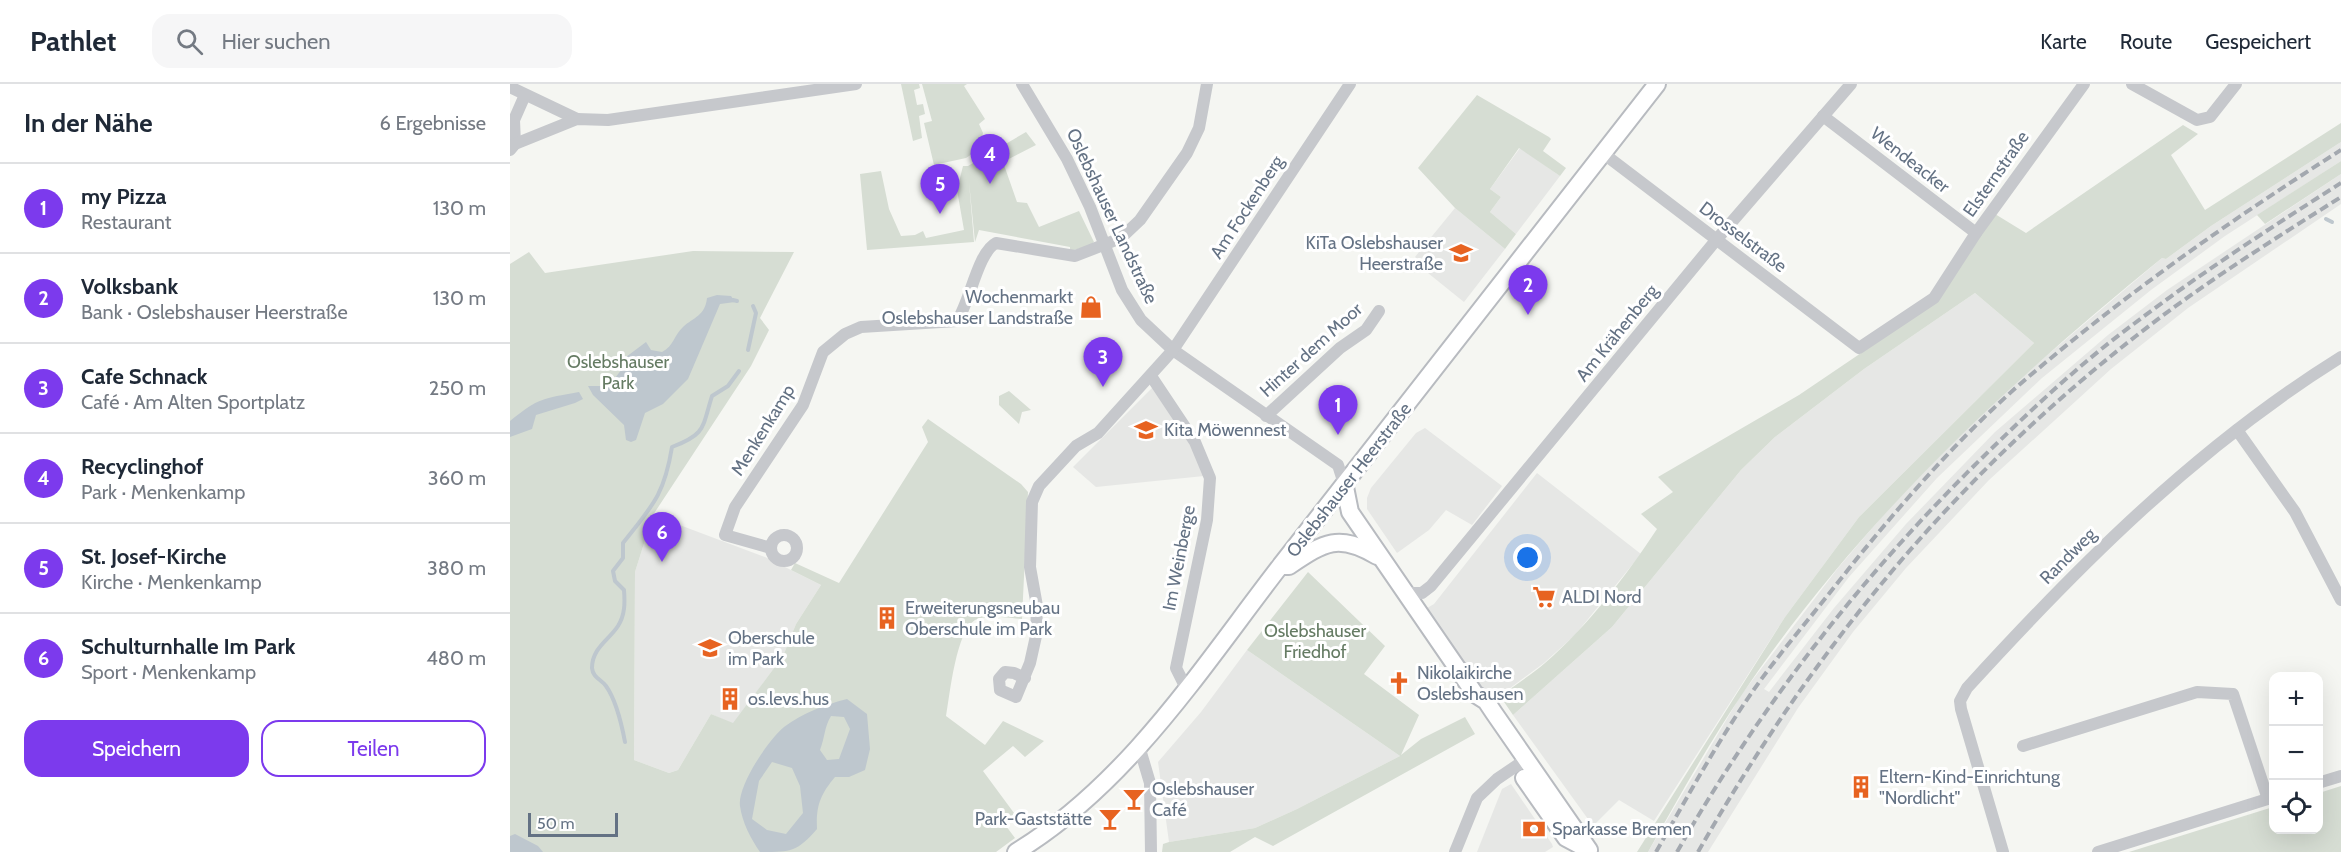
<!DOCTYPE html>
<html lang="de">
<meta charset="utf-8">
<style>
body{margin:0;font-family:Cabin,sans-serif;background:#f6f6f7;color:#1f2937}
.controls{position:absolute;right:18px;bottom:18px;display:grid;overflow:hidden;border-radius:12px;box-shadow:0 6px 24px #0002}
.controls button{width:54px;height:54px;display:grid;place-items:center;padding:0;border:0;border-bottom:2px solid #e0e1e3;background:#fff;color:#1f2937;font:30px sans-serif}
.scale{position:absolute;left:18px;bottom:15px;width:90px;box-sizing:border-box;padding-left:6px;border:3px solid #647284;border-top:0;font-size:16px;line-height:21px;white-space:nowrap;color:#647284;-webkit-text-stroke:4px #fff;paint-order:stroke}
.you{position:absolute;left:1018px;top:474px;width:21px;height:21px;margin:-15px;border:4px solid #fff;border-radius:50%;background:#1a73e8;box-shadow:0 0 0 9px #1a73e833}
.badge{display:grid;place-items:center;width:39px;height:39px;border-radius:50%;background:#7c3aed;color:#fff;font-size:20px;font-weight:700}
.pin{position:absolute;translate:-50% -50px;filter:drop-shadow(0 2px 3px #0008)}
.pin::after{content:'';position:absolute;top:32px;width:21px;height:18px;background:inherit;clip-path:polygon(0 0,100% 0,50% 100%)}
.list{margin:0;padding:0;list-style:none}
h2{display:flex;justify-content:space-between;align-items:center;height:78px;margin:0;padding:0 24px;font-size:26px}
h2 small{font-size:20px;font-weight:400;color:#747a83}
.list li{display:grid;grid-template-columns:39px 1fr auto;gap:18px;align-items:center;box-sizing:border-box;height:90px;padding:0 24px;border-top:2px solid #e0e1e3}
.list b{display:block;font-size:22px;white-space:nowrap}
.list p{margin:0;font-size:20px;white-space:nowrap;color:#747a83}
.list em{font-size:20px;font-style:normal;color:#747a83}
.actions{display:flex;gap:12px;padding:18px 24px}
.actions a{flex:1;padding:14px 0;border:2px solid #7c3aed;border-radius:18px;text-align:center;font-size:21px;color:#7c3aed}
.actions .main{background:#7c3aed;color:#fff}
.icon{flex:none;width:33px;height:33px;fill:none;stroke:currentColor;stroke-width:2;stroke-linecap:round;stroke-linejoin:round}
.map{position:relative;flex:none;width:1831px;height:768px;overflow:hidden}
header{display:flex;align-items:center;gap:36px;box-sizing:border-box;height:84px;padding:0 30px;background:#fff;border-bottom:2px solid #e0e1e3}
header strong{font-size:28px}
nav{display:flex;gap:33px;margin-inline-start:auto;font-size:21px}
.search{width:420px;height:54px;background:#f6f6f7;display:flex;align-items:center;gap:15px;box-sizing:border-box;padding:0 21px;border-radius:18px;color:#747a83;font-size:22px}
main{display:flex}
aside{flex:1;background:#fff}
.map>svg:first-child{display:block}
</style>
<header>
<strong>Pathlet</strong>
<div class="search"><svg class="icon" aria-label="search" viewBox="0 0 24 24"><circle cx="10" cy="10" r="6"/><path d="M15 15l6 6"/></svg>Hier suchen</div>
<nav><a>Karte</a><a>Route</a><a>Gespeichert</a></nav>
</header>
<main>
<aside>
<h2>In der Nähe<small>6 Ergebnisse</small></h2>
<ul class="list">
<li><span class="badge">1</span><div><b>my Pizza</b><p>Restaurant</p></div><em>130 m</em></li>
<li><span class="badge">2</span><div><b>Volksbank</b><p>Bank · Oslebshauser Heerstraße</p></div><em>130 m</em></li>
<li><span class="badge">3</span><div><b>Cafe Schnack</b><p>Café · Am Alten Sportplatz</p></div><em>250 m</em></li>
<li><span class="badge">4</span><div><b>Recyclinghof</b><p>Park · Menkenkamp</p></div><em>360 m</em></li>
<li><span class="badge">5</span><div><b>St. Josef-Kirche</b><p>Kirche · Menkenkamp</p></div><em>380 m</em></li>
<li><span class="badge">6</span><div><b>Schulturnhalle Im Park</b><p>Sport · Menkenkamp</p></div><em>480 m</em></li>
</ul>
<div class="actions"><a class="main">Speichern</a><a>Teilen</a></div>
</aside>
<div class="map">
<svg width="1831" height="768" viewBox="0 0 1831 768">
<rect width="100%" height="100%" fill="#f5f6f2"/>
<g fill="#e6e7e5">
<path d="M1831,58v19l-116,75 -74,54 -109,88 -105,100 -88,99 -85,112 5,3 65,-84 72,-84 89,-92 113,-97 59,-45 174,-116v30l-153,104 -77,61 -122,111 -83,88 -53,64 -55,76 -90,144h-60l93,-157 97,-127 54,-63 50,-52 64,-63 156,-132 4,1 45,-33z"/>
<path d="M1010,64l40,28 -44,58 -26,-22 11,-15 -11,-8z"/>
<path d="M945,124l50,41 -41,53 -41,-33 -8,-12z"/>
<path d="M1465,209l59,50 -175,174 -74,100 -131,204 -35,-21 -26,26 -80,-111 99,-88 129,-157 34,-33 89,-68z"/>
<path d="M645,301l34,56 15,35 -108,11 -23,-20z"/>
<path d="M915,344l77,58 -30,39 -26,-15 -17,20 -32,23 -30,-44v-11l4,-10 45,-55z"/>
<path d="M1027,389l104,81 -66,81 -31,28 -58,43 -64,-95 12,-7z"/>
<path d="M143,431l112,42 56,28 -25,39 -13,32 -50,68 -22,-10 -33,56 -9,3 -35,-13 1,-188z"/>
<path d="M737,566l153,106 -103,53 -42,19 -86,14 -11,-80 43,-50z"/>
<path d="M1001,700l41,60 1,3 -8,5h-68l25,-63z"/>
</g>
<g fill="#d6ddd3">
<path d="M391,0h18l1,4 -6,2 3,15 6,-1 2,10 -6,2 3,22 -9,3z"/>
<path d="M412,0h45l-3,2 21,33 -6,5 4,9 -5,17 -12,8 -32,7 -10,-42 8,-2z"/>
<path d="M967,11l72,42 2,2 -8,12 23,17 -6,8 -41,-28 -29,41 11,8 -11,15 26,22 -11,15 -50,-41 -37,-40z"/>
<path d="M1831,39v19l-130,84 -45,33 -4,-1c-158,128 -307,268 -421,438 -34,50 -63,103 -93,156h-11l148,-235 74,-100 175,-174 -59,-50 -111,76 -89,68 -34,33 -129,157 -99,88 -13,-19c15,-11 31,-21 45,-33 43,-37 81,-87 112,-134l-16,-15 32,-22 -15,-15 141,-82 133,-90 63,-91 31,19 157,-108 15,9 -27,21 34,55z"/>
<path d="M516,48l10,13 -33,17 14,40 10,1 12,24 40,-16 15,31 -5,4 -19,5v-4l-91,-17 -4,12 -6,-60 5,60 -107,8 -7,-76 21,-3 8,38 12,27 14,-1 8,-4 3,7 38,-8 -7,-40 6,-24h5z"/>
<path d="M1831,77v13l-76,50 -8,-9z"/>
<path d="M183,167l101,1 -34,66 9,12 -18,36 -98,149 -18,57 -1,188 35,13 9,-3 33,-56 22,9 50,-67 13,-32 25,-39 -30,-15 4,-7 44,20 89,-141 -6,-15 6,-8 93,65 7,8 -6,127c-13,-1 -35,-5 -47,1 -19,11 -25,74 -29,96l39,29 18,-24 41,20 -19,16 -12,-11 -30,25 31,42 -8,13 9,12 -19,14h-486v-588l19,-12 16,21z"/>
<path d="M499,307l22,19 -9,2 -3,12 -20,-19v-9z"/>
<path d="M798,488l77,74 -21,28 55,41 -18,40 20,-16 44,-22 10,17 -202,112 -18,-9 -25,15h-68l1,-8 6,-2 86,-14 42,-19 103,-53 -153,-106z"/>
<path d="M1831,702v66h-212l144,-45 1,23h44l1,-37z"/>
</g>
<g fill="#bec7ce" fill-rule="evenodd">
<path d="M207,211l14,1 4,6 -15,2 -32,75 -25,25 -18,9 -9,27 -5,2 -5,-2 -2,-15 -31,-30 -5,-9h21l16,-21 1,-8 20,-15 5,8 11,2c12,-6 12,-17 21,-25 11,-10 22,-11 24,-29z"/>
<path d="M69,308l4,7 -8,4 -39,12 -4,14 -22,8v-16c30,-24 32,-22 69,-29z"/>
<path d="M337,615l20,15 3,35 -5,21 -16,7h-14c-15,18 -19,29 -18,52 -20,23 -26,23 -57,23 -9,-13 -18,-30 -20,-46 -3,-20 29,-67 44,-79 19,-14 40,-22 63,-28zM321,632l13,1 6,12 -11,30 -12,1 -7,-10c5,-13 4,-22 11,-34zM262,678l20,6 8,18 3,27 -17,21 -19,-4 -15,-11 7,-38z"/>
<path d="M5,750l23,12 5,6h-33v-16z"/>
</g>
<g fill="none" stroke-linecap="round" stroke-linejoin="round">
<g stroke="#bec7ce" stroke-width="4">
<path d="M1816,135l6,3"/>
<path d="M223,216l4,1"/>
<path d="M238,266l8,-37 -3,-7"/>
<path d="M115,658c-3,-16 -9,-42 -19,-56 -5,-7 -13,-8 -14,-18 0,-20 17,-28 26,-42 7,-11 7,-23 6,-36l-9,-9 -2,-10 10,-13v-15c29,-37 41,-47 49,-96 34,-13 30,-19 40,-51l16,-10 11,-15"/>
</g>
<g stroke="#b8bbc0" stroke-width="20">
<g id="secondary">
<path d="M835,403l5,25 125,182 11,7 8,12 95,137"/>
<path d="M774,482h5c36,-24 49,-33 88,-10"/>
<path d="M1014,694l42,60 21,11"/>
<path d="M506,768c112,-68 186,-185 265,-287 126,-160 252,-320 376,-481"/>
</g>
</g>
<g stroke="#c6c8cc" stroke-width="12">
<path d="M512,0l45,75 23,48 32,83 19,30 32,30 165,115 7,22"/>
<path d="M1622,0l65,36 13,-3 26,-33"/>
<path d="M0,3l67,32"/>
<path d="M1313,32l153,117"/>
<path d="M5,60l-1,-24 11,-25"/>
<path d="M0,66l5,-6 62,-25 31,1 248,-36"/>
<path d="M1094,70l255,194 75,-50 42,-65 108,-149"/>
<path d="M641,292l44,66 15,36 -3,42 -31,148 10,20"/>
<path d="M756,332l74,-68 26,-18 13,-19"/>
<path d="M1727,346l58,82 46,88"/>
<circle cx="274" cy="464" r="13"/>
<path d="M261,464l-46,-13 10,-28 68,-102 20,-53 22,-18 16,-7 96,-6c13,-19 21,-69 39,-78l79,13 46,-18 19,-18 47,-67 12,-25 8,-44"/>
<path d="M897,509h15l9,-7 286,-347 134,-155"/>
<path d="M515,594l-11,-5 -9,-1 -6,7 1,11 16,7 14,-34 6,-27 1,-30 -7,-39 2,-65 7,-16 37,-40 22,-13 75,-83 177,-266"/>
<path d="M629,662l11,37 1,69"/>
<path d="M1513,662l174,-54 36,2 35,105"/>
<path d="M1808,699l23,-7"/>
<path d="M945,768l22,-54 20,-19 28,-19"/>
<path d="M1493,768l-42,-143 -1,-8 7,-13c113,-124 231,-242 374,-331"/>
<path d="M1588,768l176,-55"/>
</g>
<use href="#secondary" stroke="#fff" stroke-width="16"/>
<g stroke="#a3a8af" stroke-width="4" stroke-dasharray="9 4.5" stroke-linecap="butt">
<path d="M1146,768c33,-58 65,-117 104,-171 21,-29 45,-57 68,-86 58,-74 120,-147 191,-210 101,-87 210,-164 322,-235"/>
<path d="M1167,768c85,-149 188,-280 310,-399 46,-45 93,-89 144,-127 67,-51 139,-98 210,-143"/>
<path d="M1188,768c115,-202 254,-372 438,-516 65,-51 135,-95 205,-139"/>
</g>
</g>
<defs>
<g id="school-bare" transform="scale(1.8)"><path d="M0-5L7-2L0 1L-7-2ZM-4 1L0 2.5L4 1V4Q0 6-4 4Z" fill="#e76321" stroke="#fff" stroke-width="2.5" paint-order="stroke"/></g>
<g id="shop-bare" transform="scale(1.8)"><path d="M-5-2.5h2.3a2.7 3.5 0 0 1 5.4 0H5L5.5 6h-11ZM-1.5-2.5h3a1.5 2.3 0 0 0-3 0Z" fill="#e76321" stroke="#fff" stroke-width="2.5" paint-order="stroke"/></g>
<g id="supermarket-bare" transform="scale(1.8)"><path d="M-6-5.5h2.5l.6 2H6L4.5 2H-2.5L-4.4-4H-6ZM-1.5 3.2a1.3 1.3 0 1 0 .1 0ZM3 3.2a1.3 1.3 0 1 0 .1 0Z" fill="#e76321" stroke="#fff" stroke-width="2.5" paint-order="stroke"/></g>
<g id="building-bare" transform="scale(1.8)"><path d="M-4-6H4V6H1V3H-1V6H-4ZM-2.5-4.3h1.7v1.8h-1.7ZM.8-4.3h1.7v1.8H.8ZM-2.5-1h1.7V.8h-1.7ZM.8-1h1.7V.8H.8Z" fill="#e76321" stroke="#fff" stroke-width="2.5" paint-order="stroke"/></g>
<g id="church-bare" transform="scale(1.8)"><path d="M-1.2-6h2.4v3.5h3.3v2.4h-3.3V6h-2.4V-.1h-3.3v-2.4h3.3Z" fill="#e76321" stroke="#fff" stroke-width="2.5" paint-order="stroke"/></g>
<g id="bar-bare" transform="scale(1.8)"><path d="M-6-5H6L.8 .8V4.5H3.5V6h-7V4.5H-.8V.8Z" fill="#e76321" stroke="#fff" stroke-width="2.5" paint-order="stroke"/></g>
<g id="bank-bare" transform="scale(1.8)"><path d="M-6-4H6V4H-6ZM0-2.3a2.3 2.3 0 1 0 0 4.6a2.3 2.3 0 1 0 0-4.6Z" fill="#e76321" stroke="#fff" stroke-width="2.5" paint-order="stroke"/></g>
</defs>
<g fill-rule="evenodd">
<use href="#school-bare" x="951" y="169"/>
<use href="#shop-bare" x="581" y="223"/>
<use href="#school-bare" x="636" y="346"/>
<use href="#supermarket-bare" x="1034" y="513"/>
<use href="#building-bare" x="377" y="534"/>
<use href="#school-bare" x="200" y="564"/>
<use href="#church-bare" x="889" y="599"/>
<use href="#building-bare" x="220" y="615"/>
<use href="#building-bare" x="1351" y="703"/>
<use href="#bar-bare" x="624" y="715"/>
<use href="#bar-bare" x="600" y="735"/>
<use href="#bank-bare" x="1024" y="745"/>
</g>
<g text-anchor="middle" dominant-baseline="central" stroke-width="6" stroke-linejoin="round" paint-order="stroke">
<g font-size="18" fill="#647284" stroke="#fff">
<text transform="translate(1400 76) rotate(38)">Wendeacker</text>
<text transform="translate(1486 90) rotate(-55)">Elsternstraße</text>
<text transform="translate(737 123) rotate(-57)">Am Fockenberg</text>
<text transform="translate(602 132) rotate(65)">Oslebshauser Landstraße</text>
<text transform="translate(1233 153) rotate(37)">Drosselstraße</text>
<text transform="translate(1107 249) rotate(-51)">Am Krähenberg</text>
<text transform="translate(801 266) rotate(-42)">Hinter dem Moor</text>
<text transform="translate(253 346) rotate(-58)">Menkenkamp</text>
<text transform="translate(839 396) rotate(-52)">Oslebshauser Heerstraße</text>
<text transform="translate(1558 472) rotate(-45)">Randweg</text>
<text transform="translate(669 474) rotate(-79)">Im Weinberge</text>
</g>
<g font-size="18" fill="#647284" stroke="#fff" text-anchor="start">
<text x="933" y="159" text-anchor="end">KiTa Oslebshauser<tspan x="933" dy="21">Heerstraße</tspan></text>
<text x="563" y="213" text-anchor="end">Wochenmarkt<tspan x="563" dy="21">Oslebshauser Landstraße</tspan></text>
<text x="654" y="346">Kita Möwennest</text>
<text x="1052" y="513">ALDI Nord</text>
<text x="395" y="524">Erweiterungsneubau<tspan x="395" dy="21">Oberschule im Park</tspan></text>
<text x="218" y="554">Oberschule<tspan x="218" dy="21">im Park</tspan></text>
<text x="907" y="589">Nikolaikirche<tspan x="907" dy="21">Oslebshausen</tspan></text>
<text x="238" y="615">os.levs.hus</text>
<text x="1369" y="693">Eltern-Kind-Einrichtung<tspan x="1369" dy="21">"Nordlicht"</tspan></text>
<text x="642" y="705">Oslebshauser<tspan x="642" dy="21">Café</tspan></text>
<text x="582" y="735" text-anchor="end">Park-Gaststätte</text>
<text x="1042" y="745">Sparkasse Bremen</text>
</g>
<g font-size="18" fill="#657b63" stroke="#fff">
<text x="108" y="278">Oslebshauser<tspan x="108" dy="21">Park</tspan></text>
<text x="805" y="547">Oslebshauser<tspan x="805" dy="21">Friedhof</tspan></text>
</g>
</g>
</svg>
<div class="controls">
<button>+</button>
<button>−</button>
<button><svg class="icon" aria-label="locate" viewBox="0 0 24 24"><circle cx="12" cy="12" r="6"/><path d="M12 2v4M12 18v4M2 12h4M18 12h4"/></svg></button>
</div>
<div class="scale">50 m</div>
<div class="you"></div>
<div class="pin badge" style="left:828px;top:351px">1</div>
<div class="pin badge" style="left:1018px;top:231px">2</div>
<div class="pin badge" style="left:593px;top:303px">3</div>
<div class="pin badge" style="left:480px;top:100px">4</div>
<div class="pin badge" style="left:430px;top:130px">5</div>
<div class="pin badge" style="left:152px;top:478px">6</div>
</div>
</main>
